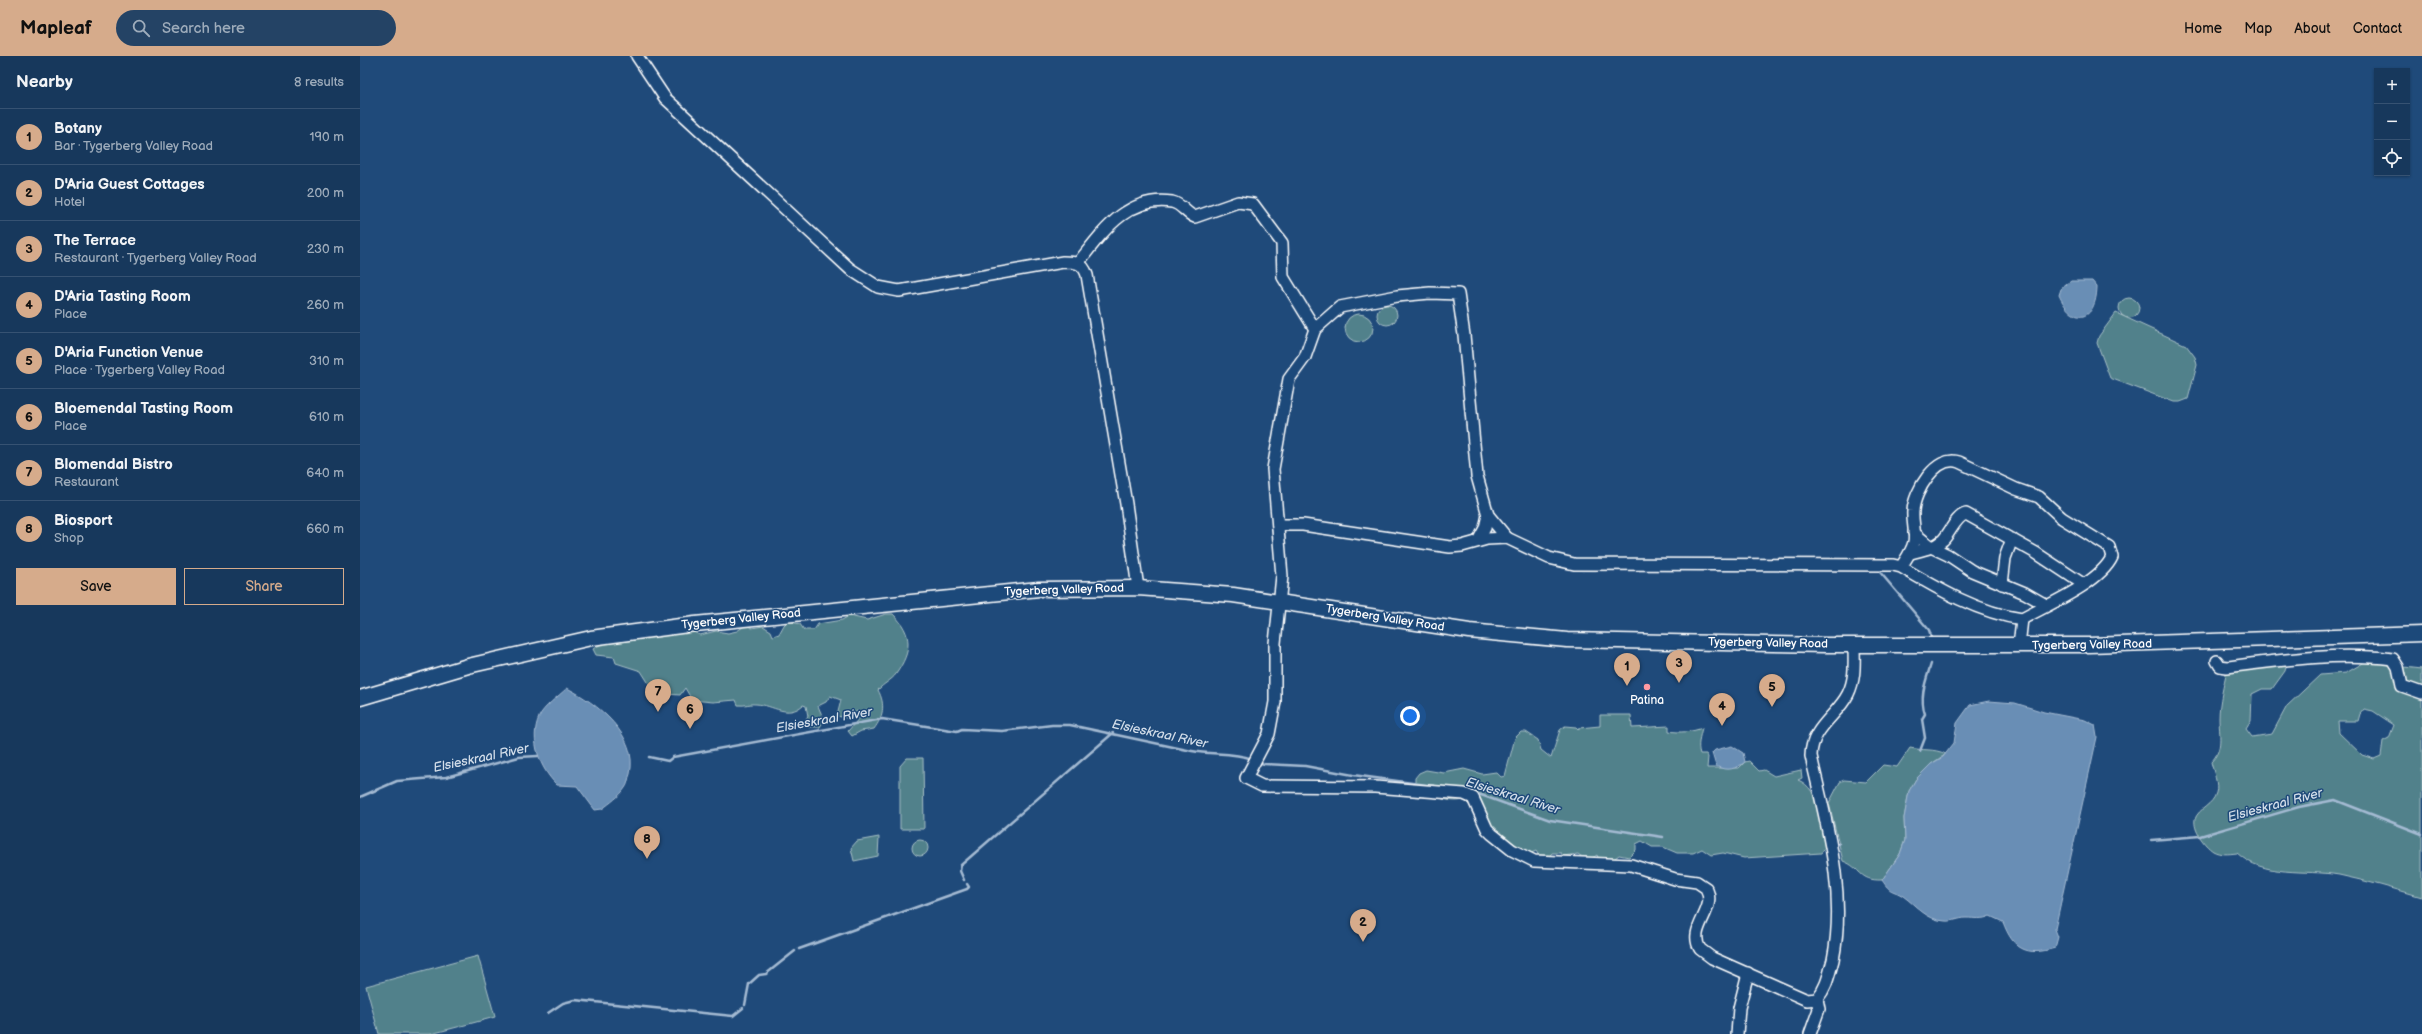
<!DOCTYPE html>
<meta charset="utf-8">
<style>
body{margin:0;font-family:"Balsamiq Sans",sans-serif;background:#244365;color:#f1f3f6}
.controls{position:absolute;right:12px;top:12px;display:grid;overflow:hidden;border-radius:0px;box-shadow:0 1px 3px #0004}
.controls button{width:36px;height:36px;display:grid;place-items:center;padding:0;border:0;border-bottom:1px solid #365272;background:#17385c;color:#f1f3f6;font:20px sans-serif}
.you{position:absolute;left:1050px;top:660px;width:14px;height:14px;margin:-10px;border:3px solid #fff;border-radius:50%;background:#1a73e8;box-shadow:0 0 0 6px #1a73e833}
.badge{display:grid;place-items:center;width:26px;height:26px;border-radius:50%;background:#d6ab8b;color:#111;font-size:13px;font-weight:700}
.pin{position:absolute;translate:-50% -33px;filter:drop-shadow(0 1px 2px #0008)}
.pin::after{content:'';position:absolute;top:21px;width:14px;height:12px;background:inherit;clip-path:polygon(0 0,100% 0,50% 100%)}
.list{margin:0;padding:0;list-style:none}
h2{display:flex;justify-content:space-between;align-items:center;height:52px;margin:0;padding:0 16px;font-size:17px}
h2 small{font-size:13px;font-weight:400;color:#9eacbb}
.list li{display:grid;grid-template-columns:26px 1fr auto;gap:12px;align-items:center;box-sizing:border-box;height:56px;padding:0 16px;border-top:1px solid #365272}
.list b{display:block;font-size:15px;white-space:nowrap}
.list p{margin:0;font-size:13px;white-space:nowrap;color:#9eacbb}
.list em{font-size:13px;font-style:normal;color:#9eacbb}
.actions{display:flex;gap:8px;padding:12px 16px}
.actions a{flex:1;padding:9px 0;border:1px solid #d6ab8b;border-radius:0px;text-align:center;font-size:14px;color:#d6ab8b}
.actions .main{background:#d6ab8b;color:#111}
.icon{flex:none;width:22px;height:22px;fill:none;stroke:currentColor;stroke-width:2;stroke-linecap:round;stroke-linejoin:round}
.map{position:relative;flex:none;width:2062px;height:978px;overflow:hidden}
header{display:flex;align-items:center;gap:24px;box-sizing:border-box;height:56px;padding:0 20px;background:#d6ab8b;color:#111}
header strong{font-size:19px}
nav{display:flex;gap:22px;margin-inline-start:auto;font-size:14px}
.search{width:280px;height:36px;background:#244365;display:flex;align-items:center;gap:10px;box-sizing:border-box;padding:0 14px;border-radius:22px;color:#9eacbb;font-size:15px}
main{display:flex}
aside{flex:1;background:#17385c}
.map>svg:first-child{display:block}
</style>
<header>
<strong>Mapleaf</strong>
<div class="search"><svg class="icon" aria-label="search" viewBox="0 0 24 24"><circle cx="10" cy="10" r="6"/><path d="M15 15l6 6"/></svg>Search here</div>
<nav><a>Home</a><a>Map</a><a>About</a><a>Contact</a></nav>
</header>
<main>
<aside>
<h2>Nearby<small>8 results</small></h2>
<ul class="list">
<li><span class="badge">1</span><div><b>Botany</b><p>Bar · Tygerberg Valley Road</p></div><em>190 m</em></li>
<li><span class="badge">2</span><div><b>D'Aria Guest Cottages</b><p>Hotel</p></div><em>200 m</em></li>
<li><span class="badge">3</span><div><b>The Terrace</b><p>Restaurant · Tygerberg Valley Road</p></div><em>230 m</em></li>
<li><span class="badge">4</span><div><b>D'Aria Tasting Room</b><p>Place</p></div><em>260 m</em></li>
<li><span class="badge">5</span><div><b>D'Aria Function Venue</b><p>Place · Tygerberg Valley Road</p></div><em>310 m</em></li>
<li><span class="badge">6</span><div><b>Bloemendal Tasting Room</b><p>Place</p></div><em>610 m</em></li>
<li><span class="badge">7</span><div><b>Blomendal Bistro</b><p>Restaurant</p></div><em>640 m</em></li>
<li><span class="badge">8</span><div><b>Biosport</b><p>Shop</p></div><em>660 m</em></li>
</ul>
<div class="actions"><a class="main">Save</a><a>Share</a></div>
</aside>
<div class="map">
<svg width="2062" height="978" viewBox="0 0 2062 978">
<rect width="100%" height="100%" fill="#1f4a7a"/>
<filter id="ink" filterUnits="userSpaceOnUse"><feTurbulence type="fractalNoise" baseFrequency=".025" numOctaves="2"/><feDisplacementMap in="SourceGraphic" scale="8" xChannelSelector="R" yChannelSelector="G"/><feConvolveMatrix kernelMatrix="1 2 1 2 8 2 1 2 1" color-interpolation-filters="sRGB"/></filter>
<g filter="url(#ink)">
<g fill="#51818b" stroke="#a8c0c5" fill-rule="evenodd">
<circle cx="1769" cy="252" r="10"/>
<circle cx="1027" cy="259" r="10"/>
<path d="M1756,257l70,32 9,12 2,8 -9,34 -8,3h-6l-64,-24 -13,-35 2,-7z"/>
<circle cx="999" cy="272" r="14"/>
<path d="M526,558h7c20,20 19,37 3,60 -4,6 -13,10 -18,16 8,15 5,27 -4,39l-13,2 -9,5 -4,-5 13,-15 -4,-5 -10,7 -10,-2 4,-16 -11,-4 -4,6 -8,4 6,14 -4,7h-12l-3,-4 3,-7 -2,-10 -3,-1c-16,14 -29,0 -47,-1 -5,-1 -11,2 -18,1l-2,-5 -23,2 -21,-2 -7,-12 -5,7 -15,-1 -12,-4 -12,-19 -25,-8 -2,-6 -18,-2 -3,-6c17,-13 64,-14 87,-17l5,2 6,-3 9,4 16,-4 12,2 9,-2 9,-6 6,3 11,-2 8,5 2,5 6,-2 5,-9 4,-4 12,3 4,6h10l4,-6 24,-4 7,-4 18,4z"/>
<path d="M2010,603l29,3 5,5 18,2v228c-27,-8 -55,-16 -83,-22 -34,-6 -75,3 -102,-22 -8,1 -17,2 -24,-2 -9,-6 -20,-21 -18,-32 4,-11 18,-14 21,-26 3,-9 -3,-22 -5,-31 13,-13 8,-28 8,-44 0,-16 5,-33 8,-49l60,-7 -2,9 -13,18h-10l-10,5 -1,27 -5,8 6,8 20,-3 15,-28 33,-31 26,-2zM2004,653l9,2 21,14 -5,13 -6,3 -2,15 -7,3 -12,-4 -23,-22 -1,-12h20l2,-7z"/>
<path d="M1240,659h31l1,13 37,-2v5c10,2 23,1 33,-3 -2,8 -5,18 -2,26h6l2,3 -1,11h32l6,-6 4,-1 10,10 5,-1 10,6 27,-6 1,8 -4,2c23,9 24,45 28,66l-5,7 -77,5 -21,-5 -12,2 -9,-6 -9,4h-16l-14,-6h-11l-10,-6 -6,3v6l-7,7 -10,-2 -8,6 -12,-1 -2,-5c-7,5 -13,4 -19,-1l-15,2 -2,-3h-9l-5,6 -7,-2 -4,-6 -7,3 -19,-9 -46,-45c-18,4 -33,-6 -49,-13v-9l4,-5 7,-3 18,3 20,-4 18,5 14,-2 5,5 4,-1 10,-38 6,-6h5l12,8 3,10 10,8 9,-28 5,-4 11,1 3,3v-2l21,-2z"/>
<path d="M1550,692c13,3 23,0 36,6l-15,10 -15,15 -7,12 -5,27 1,22 -5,14 -18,26c-24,1 -20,-12 -39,-19l-14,-58 11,-21 4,-2 22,2 17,-17 14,2z"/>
<path d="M547,702h16l1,71h-24v-63z"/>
<path d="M519,781l-1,19 -24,5 -3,-13 6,-7z"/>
<circle cx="560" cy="792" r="8"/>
<path d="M118,900l17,61 -64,17h-52l-13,-48z"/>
</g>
<g fill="#698eb5" stroke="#a5bbd3">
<path d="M1711,225h21l5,6c-1,35 -24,40 -38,8l2,-6z"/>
<path d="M207,632c30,15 72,48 63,86 -2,4 -2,11 -5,14 -5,8 -15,15 -23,21l-7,1 -18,-24 -20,-1c-17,-16 -28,-45 -18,-68 4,-10 20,-21 28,-29z"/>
<path d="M1629,645l26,2 29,9 41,8 10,5 2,12 -42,192 3,8 -3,11c-29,9 -42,1 -52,-26l-13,-6c-8,4 -15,2 -24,2 -7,0 -14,4 -21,3 -19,-1 -28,-15 -42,-25 -11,-7 -12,-2 -21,-16l18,-26 5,-14 -1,-22 5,-27 7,-12 15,-15 12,-7 11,-14 3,-20 13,-18z"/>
<path d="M1372,690l11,7 2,9c-9,7 -18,10 -29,4l-4,-13 3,-3z"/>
</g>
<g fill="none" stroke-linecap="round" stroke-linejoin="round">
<g stroke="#a5bbd3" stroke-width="2.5">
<path d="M1519,511v4l50,59 2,6"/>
<path d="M1560,695l5,-13 -3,-19 3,-5c-6,-17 1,-34 6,-50"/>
<path d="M289,701l19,4 5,-4 209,-38 75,12 5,-2 40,2 50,-6h18l122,26c20,4 41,1 60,8"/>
<path d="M898,706l6,2 41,2 48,9 96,13"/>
<path d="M1110,735l80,29 113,17"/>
<path d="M0,741l37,-16 49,-4 73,-20 19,-1"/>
<path d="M1791,784l49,-4 99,-29 36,-7 87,34"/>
<path d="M1473,789l6,-1"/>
<path d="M604,824l-4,-9 1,-6 152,-132"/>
<path d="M439,893l168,-60 2,-2 -2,-3"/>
<path d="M385,949l4,-21 10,-9 7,-1 29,-23"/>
<path d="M188,957l15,-10 12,-3 158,16 10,-8"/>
</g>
<g stroke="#fff" stroke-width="14">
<g id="minor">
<path d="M277,0l28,42 185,171 28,18 21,4 164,-29c12,0 20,0 24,13l39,229 12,84"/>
<path d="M718,207c24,-30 49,-68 94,-61 10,2 14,12 23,15l43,-15 15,2 29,39 1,34 32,52"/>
<path d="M918,469h25l147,22 12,-1 25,-7 20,-1 42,20 25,6 319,1 8,2c37,22 78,46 121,52 25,-14 78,-36 90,-62l-3,-10 -47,-29 -23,-21 -23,-8 -57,-27c-23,-8 -45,30 -46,49 -1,10 3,21 1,31 -2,9 -8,17 -13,25"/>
<path d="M1554,477l17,14 17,8 24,16 53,22 21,12"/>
<path d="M1147,482l-19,-23 -11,-39 -13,-141 -6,-41 -28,-1 -33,3 -57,11 -25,22 -10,28 -16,22 -16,90 9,107 -7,67v59l-6,32 -23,44 16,8 113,1 89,7 9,4 14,31 5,5 20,16 22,11 97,4 44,14 22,3 9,6c12,22 -19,39 -6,61l12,9 95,42 10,-1c10,-12 12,-25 16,-39 14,-69 -7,-137 -22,-204 0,-28 26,-40 37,-62 8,-16 6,-33 6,-49"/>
<path d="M1118,485l7,-13 3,-13"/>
<path d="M1550,497c12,-3 24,-5 33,-13 7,-7 13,-24 23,-26l70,39 47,31"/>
<path d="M1642,528l3,-26 7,-19"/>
<path d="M1659,590l3,-27"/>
<path d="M1857,605l3,5 7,1c55,-7 111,-15 166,-8l5,8 4,19 20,7"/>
<path d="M1377,978l2,-26 9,-35"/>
<path d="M1450,978l9,-25 -2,-10"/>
</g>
</g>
<g stroke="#fff" stroke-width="17">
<path id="major" d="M0,642l108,-32 123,-28 104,-14 344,-35 99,-1 95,7 236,36 98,9 259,5h263l333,-11"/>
</g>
<use href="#minor" stroke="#1f4a7a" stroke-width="11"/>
<use href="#major" stroke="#1f4a7a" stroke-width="14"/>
</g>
</g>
<circle fill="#ff9aa2" stroke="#1f4a7a" stroke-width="1.5" cx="1287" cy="631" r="4"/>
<g text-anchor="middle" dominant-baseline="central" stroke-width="3" stroke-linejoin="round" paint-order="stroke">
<g font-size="12" fill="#fff" stroke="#1f4a7a">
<text transform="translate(704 534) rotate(-2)">Tygerberg Valley Road</text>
<text transform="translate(1025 562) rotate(9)">Tygerberg Valley Road</text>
<text transform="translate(381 563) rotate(-6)">Tygerberg Valley Road</text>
<text transform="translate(1408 587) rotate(1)">Tygerberg Valley Road</text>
<text transform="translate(1732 589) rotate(-1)">Tygerberg Valley Road</text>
</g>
<g font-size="12" fill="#fff" stroke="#1f4a7a">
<text x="1287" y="644">Patina</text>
</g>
<g font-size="13" font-style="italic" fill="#d2dde9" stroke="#1f4a7a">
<text transform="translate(464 664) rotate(-10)">Elsieskraal River</text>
<text transform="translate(800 678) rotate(12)">Elsieskraal River</text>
<text transform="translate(121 702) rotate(-12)">Elsieskraal River</text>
<text transform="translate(1153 740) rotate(17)">Elsieskraal River</text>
<text transform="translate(1915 749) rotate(-15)">Elsieskraal River</text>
</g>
</g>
</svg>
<div class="controls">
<button>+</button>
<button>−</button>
<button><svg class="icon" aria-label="locate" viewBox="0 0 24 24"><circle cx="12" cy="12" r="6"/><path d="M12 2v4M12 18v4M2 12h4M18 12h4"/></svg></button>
</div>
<div class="you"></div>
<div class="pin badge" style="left:1267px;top:630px">1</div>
<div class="pin badge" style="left:1003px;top:886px">2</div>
<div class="pin badge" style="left:1319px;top:627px">3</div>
<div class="pin badge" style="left:1362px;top:670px">4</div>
<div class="pin badge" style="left:1412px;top:651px">5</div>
<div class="pin badge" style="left:330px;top:673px">6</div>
<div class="pin badge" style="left:298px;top:656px">7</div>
<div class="pin badge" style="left:287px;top:803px">8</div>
</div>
</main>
